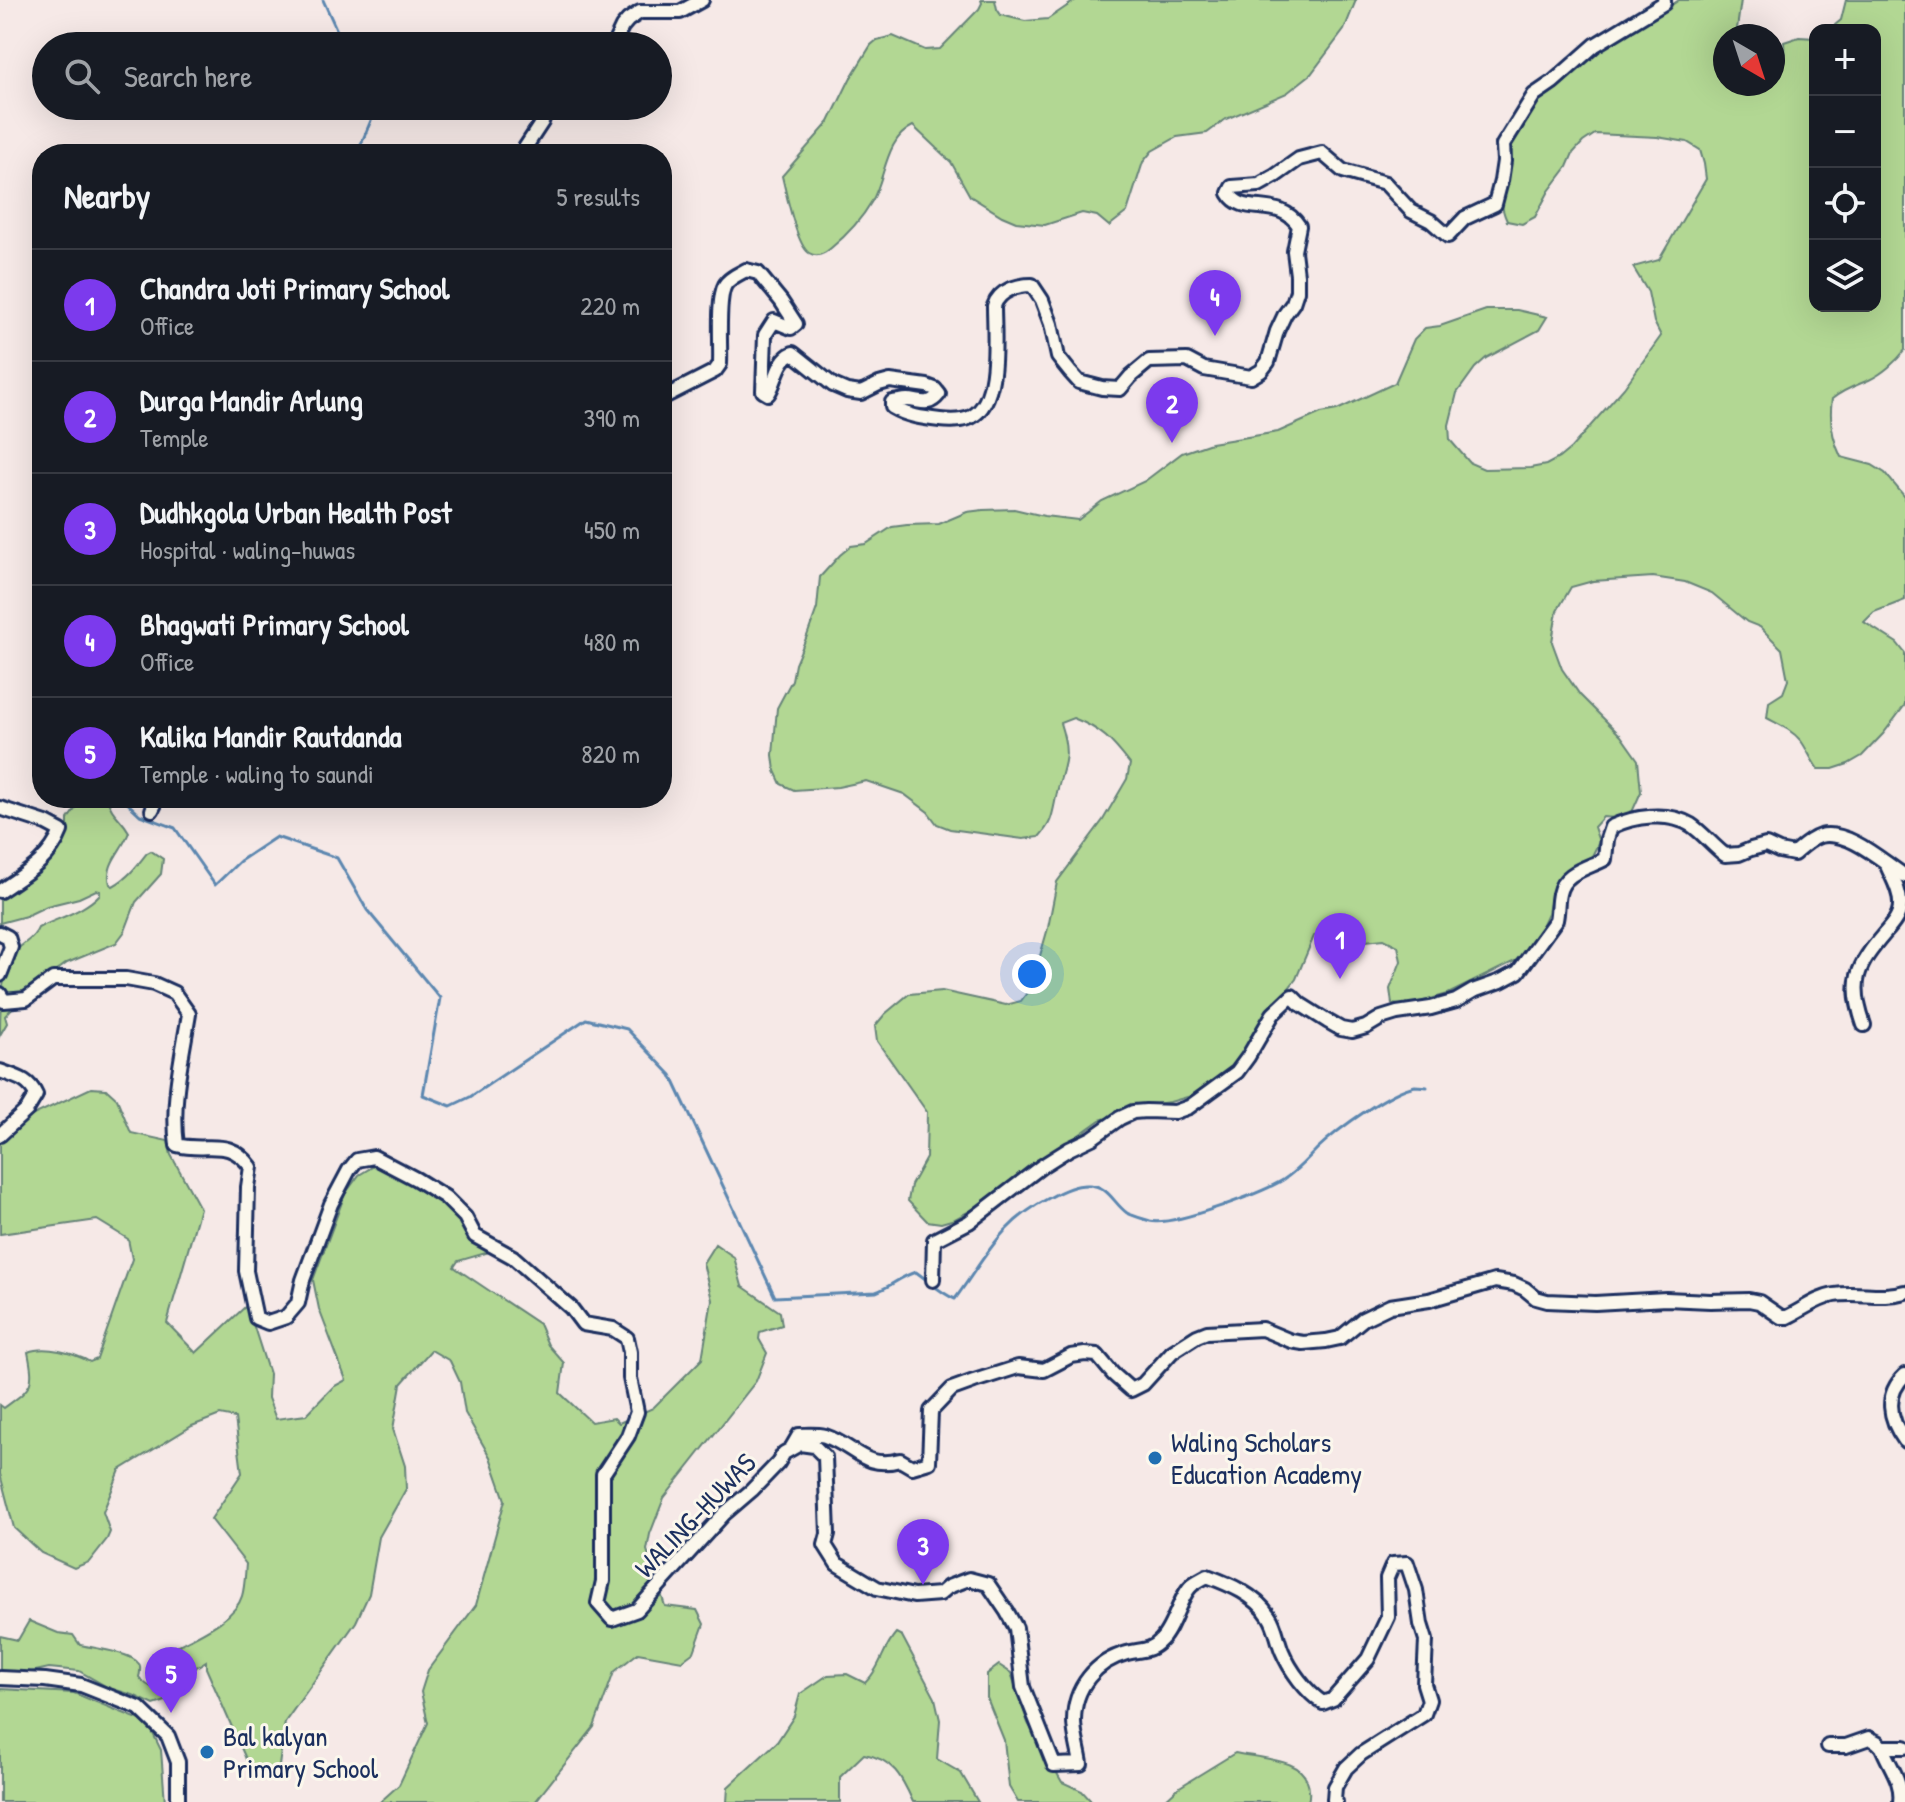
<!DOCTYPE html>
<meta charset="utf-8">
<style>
body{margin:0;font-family:"Patrick Hand",sans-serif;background:#242831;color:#f1f3f6}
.controls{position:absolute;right:24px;top:24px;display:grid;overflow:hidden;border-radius:16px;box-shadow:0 8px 32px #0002}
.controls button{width:72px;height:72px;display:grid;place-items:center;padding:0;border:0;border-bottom:2px solid #363941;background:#171b24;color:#f1f3f6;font:40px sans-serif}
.compass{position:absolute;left:1713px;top:24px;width:72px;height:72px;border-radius:50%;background:#171b24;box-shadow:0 8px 32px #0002;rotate:141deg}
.you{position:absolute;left:1032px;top:974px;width:28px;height:28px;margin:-20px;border:6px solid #fff;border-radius:50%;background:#1a73e8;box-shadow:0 0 0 12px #1a73e833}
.badge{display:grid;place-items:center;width:52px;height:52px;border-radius:50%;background:#7c3aed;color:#fff;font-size:26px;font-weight:700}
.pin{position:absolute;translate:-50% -66px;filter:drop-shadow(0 2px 4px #0008)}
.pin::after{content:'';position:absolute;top:42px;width:28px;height:24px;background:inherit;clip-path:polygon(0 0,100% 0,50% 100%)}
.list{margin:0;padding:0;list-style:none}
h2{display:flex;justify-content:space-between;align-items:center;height:104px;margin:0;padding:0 32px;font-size:34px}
h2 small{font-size:26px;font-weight:400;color:#9ea1a6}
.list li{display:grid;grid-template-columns:52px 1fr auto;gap:24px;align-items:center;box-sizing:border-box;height:112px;padding:0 32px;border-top:2px solid #363941}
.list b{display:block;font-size:30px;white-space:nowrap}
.list p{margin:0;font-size:26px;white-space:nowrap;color:#9ea1a6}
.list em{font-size:26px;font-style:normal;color:#9ea1a6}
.icon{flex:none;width:44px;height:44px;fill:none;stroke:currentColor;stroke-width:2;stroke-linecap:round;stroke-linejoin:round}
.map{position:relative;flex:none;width:1905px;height:1802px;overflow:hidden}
.search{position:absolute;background:#171b24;box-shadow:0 8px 32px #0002;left:32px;top:32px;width:640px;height:88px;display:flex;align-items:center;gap:20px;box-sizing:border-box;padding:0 28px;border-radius:44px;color:#9ea1a6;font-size:30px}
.panel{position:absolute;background:#171b24;box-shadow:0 8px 32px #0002;left:32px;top:144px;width:640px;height:664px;border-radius:32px}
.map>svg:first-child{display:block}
</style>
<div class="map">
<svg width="1905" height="1802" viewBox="0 0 1905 1802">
<rect width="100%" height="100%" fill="#f6e9e7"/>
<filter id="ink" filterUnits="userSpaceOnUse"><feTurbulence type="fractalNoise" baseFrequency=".0125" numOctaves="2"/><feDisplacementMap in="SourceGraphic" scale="16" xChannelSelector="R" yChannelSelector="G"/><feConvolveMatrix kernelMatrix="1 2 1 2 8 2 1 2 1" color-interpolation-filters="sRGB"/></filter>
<g filter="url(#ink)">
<g fill="#b2d793" stroke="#668378" stroke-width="2">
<path d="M981,0h14l2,9 4,6 24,6 23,-2 28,-19h280l-12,30 -33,44 -24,19 -61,26 -19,14 -30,4 -25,14 -9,11 -16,50 -18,14 -12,-10 -15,-3 -37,12 -29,-3 -14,-6 -32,-20 -19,-34 -38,-36c-28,13 -27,51 -41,75 -11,19 -25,34 -41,47 -7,6 -14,10 -22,5 -13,-9 -23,-61 -27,-77l47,-54 21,-43 21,-34 6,-5 16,-4 32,14 15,-1 39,-40 3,-6z"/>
<path d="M1679,0h62l-5,36h-11v48h48v-4c13,-12 12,-21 11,-38l15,-5 16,1v268h60v-276h-46l12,-10 5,-20h59v350c-9,12 -23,24 -36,30 -14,6 -25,9 -37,19 -3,20 0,39 9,58l31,8 13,8 20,24v103l-31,12 -10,10 33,21 8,10v52l-22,29 -21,22 -14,8 -15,5h-15c-7,-9 -11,-20 -17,-28 -9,-11 -23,-17 -34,-23l2,-16 14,-9 5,-13 -6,-31 -22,-22 -13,-5 -35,-29 -27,-11 -32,-5 -60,4 -22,6 -14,24 -5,31 10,27 18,26 41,41 17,24 3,32 -12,27 -26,-2 -9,10 5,15 -7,14 -35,28 -6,14 -3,15 -6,13 -17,26 -10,9 -67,33 -42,12 -14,-2 -2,-15 11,-28 -3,-15 -14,-7 -28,3 -28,-9 -14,3 -18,43 -47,60 -4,18 -10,12 -37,25 -28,8 -29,4 -13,6 -28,8 -119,85 -26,14 -14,4 -14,-2 -19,-20 3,-16 15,-27 1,-46 -50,-71 -2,-15 10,-12 24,-20 33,-3 64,14 15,-4 10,-14 17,-59 9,-46 46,-62 24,-41 3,-15c-18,-23 -28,-35 -57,-46l-13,5c12,37 3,40 -4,74 -4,19 -4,26 -17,40l-16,2 -73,-10 -13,-5 -9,-12 -24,-18 -38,-13 -28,6 -44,3 -13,-6 -6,-13 -2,-16 4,-47 15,-28 3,-16 12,-28 10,-28 3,-31 20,-22 11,-9 15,-2 26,-17 15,-2 32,-1 28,-12 16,-2 31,-1 30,7 34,4 24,-19 43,-20 37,-28 29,-10 67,-11 43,-19 16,-3 58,-27 19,-44 11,-11 15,-2 46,-16h31l30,7 -8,13 -53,28 -11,10 -18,25 -8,32 1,15 20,23 14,6 46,-1 16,-3 13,-7 12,-10 53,-60 37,-52 -7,-14 -6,-30 -15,-25 26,-7 47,-81 -2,-15 -4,-14 -13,-8 -30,-5 -62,-3 -12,8 -10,11 -6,14 -18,24 -14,26 -13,7 -15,-3c-8,-17 -6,-28 0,-46 1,-4 3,-8 4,-12 2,-10 -1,-20 3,-30 12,-34 87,-84 118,-105 15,-10 32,-17 47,-28z"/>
<path d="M83,798h24c5,18 13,18 22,34 -6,18 -25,32 -19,52l3,2c15,-8 24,-20 34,-33l4,-2 12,8 -2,15 -25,28 -11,29 -9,12 -49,20 -35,26 -18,8 1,8 -10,11 2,7 -7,12c0,-30 0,-60 17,-85 7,-8 17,-11 21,-22 20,-10 47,-17 62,-34v-3l-4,-1 -17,8 -32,8 -21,10 -26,7v-30l57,-42 11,-25v-7z"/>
<path d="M91,1088l15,1 11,10 14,34 37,8 3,14 29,53 -33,115 29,30 51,-48 22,69 -1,24 8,21 30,-4 27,-28 13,-7 -27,-71 -6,-29 32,-86 14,-19 20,-12 66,40 33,43 15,5 -35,10 -4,6 85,57 9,21 16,18 -4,30 31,29 23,-4 5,5 34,-15 49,-49 10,-59 -9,-37 12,-19 19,13 8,29 38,26 2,13 -22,7 -1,7 8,14 -11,28 -92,117 -14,36 -3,16 18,56 32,4 7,14 -10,28 -12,9 -44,-8 -24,19 -20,55 -59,75h-155l19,-17 29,-62 -7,-31 7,-22 48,-65 29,-105 -15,-43 -25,-44 -5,-31 -10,-21 -19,-11 -30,34 -8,45 12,37 1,23 -27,48 -10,57 -13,28 -71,100 -6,44 -11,9h-15l-47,-107v-7l-30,19 -7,-2 -6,-13 5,-14c22,-13 67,-30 74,-55 3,-10 3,-22 4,-32l-35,-45 31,-46 -7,-55 -15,-3 -28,11 -72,44 -17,42 7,20 -3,7 -18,23 -15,6 -33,-15 -27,-25 -14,-54v-69l4,3c28,-21 31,-21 24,-56 17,-7 46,1 62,10l7,-3 35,-100 -4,-20 -31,-19 -97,14v-95l29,-22z"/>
<path d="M29,1621l29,12 15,2 7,10c13,3 51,7 59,19 2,2 1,10 0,13 4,5 9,10 16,11l6,-4 8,7 3,8 -18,6 -21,-10 -24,-7 -30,-17 -30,-3 -31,7 -18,-4v-35l18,4z"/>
<path d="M896,1633l6,3 33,62 5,22 -3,39 24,14 17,29h-65c-11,-25 -20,-43 -49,-48l-24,23v25h-113l1,-15 49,-45 17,-26 6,-22 28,-19 19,-1 18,9c17,-17 17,-34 31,-50z"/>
<path d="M999,1665l12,8 17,50 34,59 20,9 10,11h-74l-9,-15 -5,-47 -17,-42v-24z"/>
<path d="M0,1689l74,4 74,30 13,27 4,52h-165z"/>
<path d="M1235,1753c14,3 45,6 56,12 15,6 21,22 17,37h-145l15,-14z"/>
</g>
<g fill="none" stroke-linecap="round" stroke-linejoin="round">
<g stroke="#5c87b0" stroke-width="3">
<path d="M323,0l21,46"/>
<path d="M357,154l20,-48"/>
<path d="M122,798l18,17 35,13 40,57 25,-24 36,-24 61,21 30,52 73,88 -17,97 28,11 19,-9 116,-78 41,10 44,46 104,222 101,-5c14,-5 25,-16 40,-20 13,9 24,21 39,27 31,-42 45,-76 94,-101 12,-7 26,-14 40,-13 20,1 24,18 38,28 6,3 17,6 23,8 22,6 111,-28 133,-41 14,-9 23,-20 35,-32 20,-19 72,-57 97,-62 1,0 12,1 12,1"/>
</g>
<g stroke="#1b2f5e" stroke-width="18">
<g id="minor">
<path d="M613,46l9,-19 6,-7 12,-8h40l22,-12"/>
<path d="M521,154l21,-32 5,-16"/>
<path d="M662,398l53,-27 5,-7c1,-19 -3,-65 5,-79 4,-7 14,-11 21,-15l12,3 23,28 15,23 -5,4 -17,-7 -9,14 -2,56 5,3c9,-13 9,-34 25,-41l40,32 14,6 14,2 18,-9 11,-3 37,5 8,3 4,5c-11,14 -18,6 -32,6 -3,0 -13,2 -15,2v5c15,9 31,11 48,13 9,1 23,1 31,-3 30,-15 23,-83 23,-111 5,-16 24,-21 38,-21l10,15 9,24 7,33 12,15 9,10 23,6 18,1 11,-13 18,-15 38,-1 17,9 47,8 10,-6 7,-9 9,-31 8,-17 8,-11 4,-12v-16l-3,-24 5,-25c-20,-31 -56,-8 -70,-33l3,-6 27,-2 16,-9 24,-17 23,-6 21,18 42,12 26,28 20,10 17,15 17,-18 30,-14 6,-23 3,-20 -1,-16 31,-50 19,-13 42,-37 69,-42v-3"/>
<path d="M0,808l46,15 15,8c-11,29 -36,43 -61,60"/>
<path d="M152,810l6,-12"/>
<path d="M0,933l8,4 3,10 -11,28"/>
<path d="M0,994l4,7 22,-2 27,-20h73l28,5 20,9 15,21c-7,43 -18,88 -12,131 31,8 51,-9 74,22l-3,20 -2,84 10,47 12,5 18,-6 12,-14 5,-23 28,-76 18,-34 8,-10 17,-3 42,22 29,18 20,20 10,19 38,21 58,51 12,16 30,5 14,9 3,14v26l7,34 -9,24 -25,38v107l-5,22 14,16 25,-9 87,-96 28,-24 26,-27 6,-10 16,-9 14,2 11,11 3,77 -3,11 12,19 40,24 37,8 26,-2 8,-7 21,-8 19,5 19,28 9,16 7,59 31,78 27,-1c-2,-14 -7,-29 -7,-43 0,-34 22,-60 53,-68 15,-4 23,-1 34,-13 13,-13 19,-44 30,-54 4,-4 11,-7 16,-10 22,8 49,19 62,40 7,10 8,23 13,35 8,19 24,41 41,52l10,-4 35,-40 20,-42 -1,-39 6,-14 14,-1 9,27 5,34 5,16 -2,44 5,16 -5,14 -63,40 -15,14 -11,19 -1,13 2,2"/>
<path d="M1864,1025c-15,-43 -8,-58 21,-92 7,-8 15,-17 15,-28 1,-14 -9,-29 -14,-42"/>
<path d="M0,1071c16,6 29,8 36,24l-9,15 -27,25"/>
<path d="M933,1280l1,-40 35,-18 73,-56 27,-17 23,-11 28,-20 13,-6 13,-1 29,1 14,-5 48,-35 11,-15 25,-43 19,-18 8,8 27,17 14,8 11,2 14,-4 15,-9 16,-5 34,-5 25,-7 17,-10 28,-10 17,-9 38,-52c2,-9 1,-17 3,-26 4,-22 29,-26 46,-35l2,-20 4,-12c23,-11 57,-16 80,-2 12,8 22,21 34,30l14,-1 12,-5 15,-4 13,6 15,3c7,-6 16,-15 26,-18 28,-7 63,26 85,40"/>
<path d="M1905,1375c-21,20 -16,44 0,66"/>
<path d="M792,1447l7,-12c9,0 17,-1 26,1 30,10 39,34 75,24l12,7 17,-5 2,-51 21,-22 22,-8 44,-14 26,3 27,-14 14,-2 12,1 16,19 18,16 12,-6 29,-32 25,-16 10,-4 55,-3 29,12 12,2 23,-2 14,-3 23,-19 27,-13 39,-6 66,-19 19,3 11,5 11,9 11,3 48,2 71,-4 44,2 39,-1 10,2 22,15h6c15,-7 30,-19 47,-22 24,-4 47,4 71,-3"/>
<path d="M0,1678l45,2 36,5 58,23 29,28 10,26v40"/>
<path d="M1828,1746h18l23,-8 8,4 5,5"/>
<path d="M1900,1802c3,-21 -11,-36 -18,-55h23"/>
</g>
</g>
<use href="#minor" stroke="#fbf7ec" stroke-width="12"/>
</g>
</g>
<g fill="#1f6fb2" stroke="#fbf7ec" stroke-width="3">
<circle cx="1155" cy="1458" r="8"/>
<circle cx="207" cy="1752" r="8"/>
</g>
<g text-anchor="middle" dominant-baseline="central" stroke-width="6" stroke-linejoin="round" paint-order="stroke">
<g font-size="28" fill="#1b2f5e" stroke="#fbf7ec" text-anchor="start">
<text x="1171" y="1442">Waling Scholars<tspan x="1171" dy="32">Education Academy</tspan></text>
<text x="223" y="1736">Bal kalyan<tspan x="223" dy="32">Primary School</tspan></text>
</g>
<g font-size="28" fill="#1b2f5e" stroke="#fbf7ec">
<text transform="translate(695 1515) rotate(-46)">WALING-HUWAS</text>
</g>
</g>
</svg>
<div class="controls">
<button>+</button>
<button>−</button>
<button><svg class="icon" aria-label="locate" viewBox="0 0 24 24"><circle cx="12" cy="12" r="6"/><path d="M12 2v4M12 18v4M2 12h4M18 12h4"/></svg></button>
<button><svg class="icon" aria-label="layers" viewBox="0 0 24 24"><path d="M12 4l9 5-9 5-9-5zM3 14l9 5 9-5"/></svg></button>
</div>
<svg class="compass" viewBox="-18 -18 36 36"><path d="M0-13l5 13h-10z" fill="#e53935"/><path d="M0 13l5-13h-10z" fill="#9ea1a6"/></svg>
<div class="you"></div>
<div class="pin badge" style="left:1340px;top:979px">1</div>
<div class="pin badge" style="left:1172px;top:443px">2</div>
<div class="pin badge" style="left:923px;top:1585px">3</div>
<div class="pin badge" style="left:1215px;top:336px">4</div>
<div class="pin badge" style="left:171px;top:1713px">5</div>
<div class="search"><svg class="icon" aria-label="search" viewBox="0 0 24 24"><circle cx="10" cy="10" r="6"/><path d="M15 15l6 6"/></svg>Search here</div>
<section class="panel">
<h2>Nearby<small>5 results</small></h2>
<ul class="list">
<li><span class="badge">1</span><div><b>Chandra Joti Primary School</b><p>Office</p></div><em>220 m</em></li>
<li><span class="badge">2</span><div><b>Durga Mandir Arlung</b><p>Temple</p></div><em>390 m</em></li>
<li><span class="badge">3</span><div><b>Dudhkgola Urban Health Post</b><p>Hospital · waling-huwas</p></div><em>450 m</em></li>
<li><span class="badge">4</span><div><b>Bhagwati Primary School</b><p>Office</p></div><em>480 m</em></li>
<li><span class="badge">5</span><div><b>Kalika Mandir Rautdanda</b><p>Temple · waling to saundi</p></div><em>820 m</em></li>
</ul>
</section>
</div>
